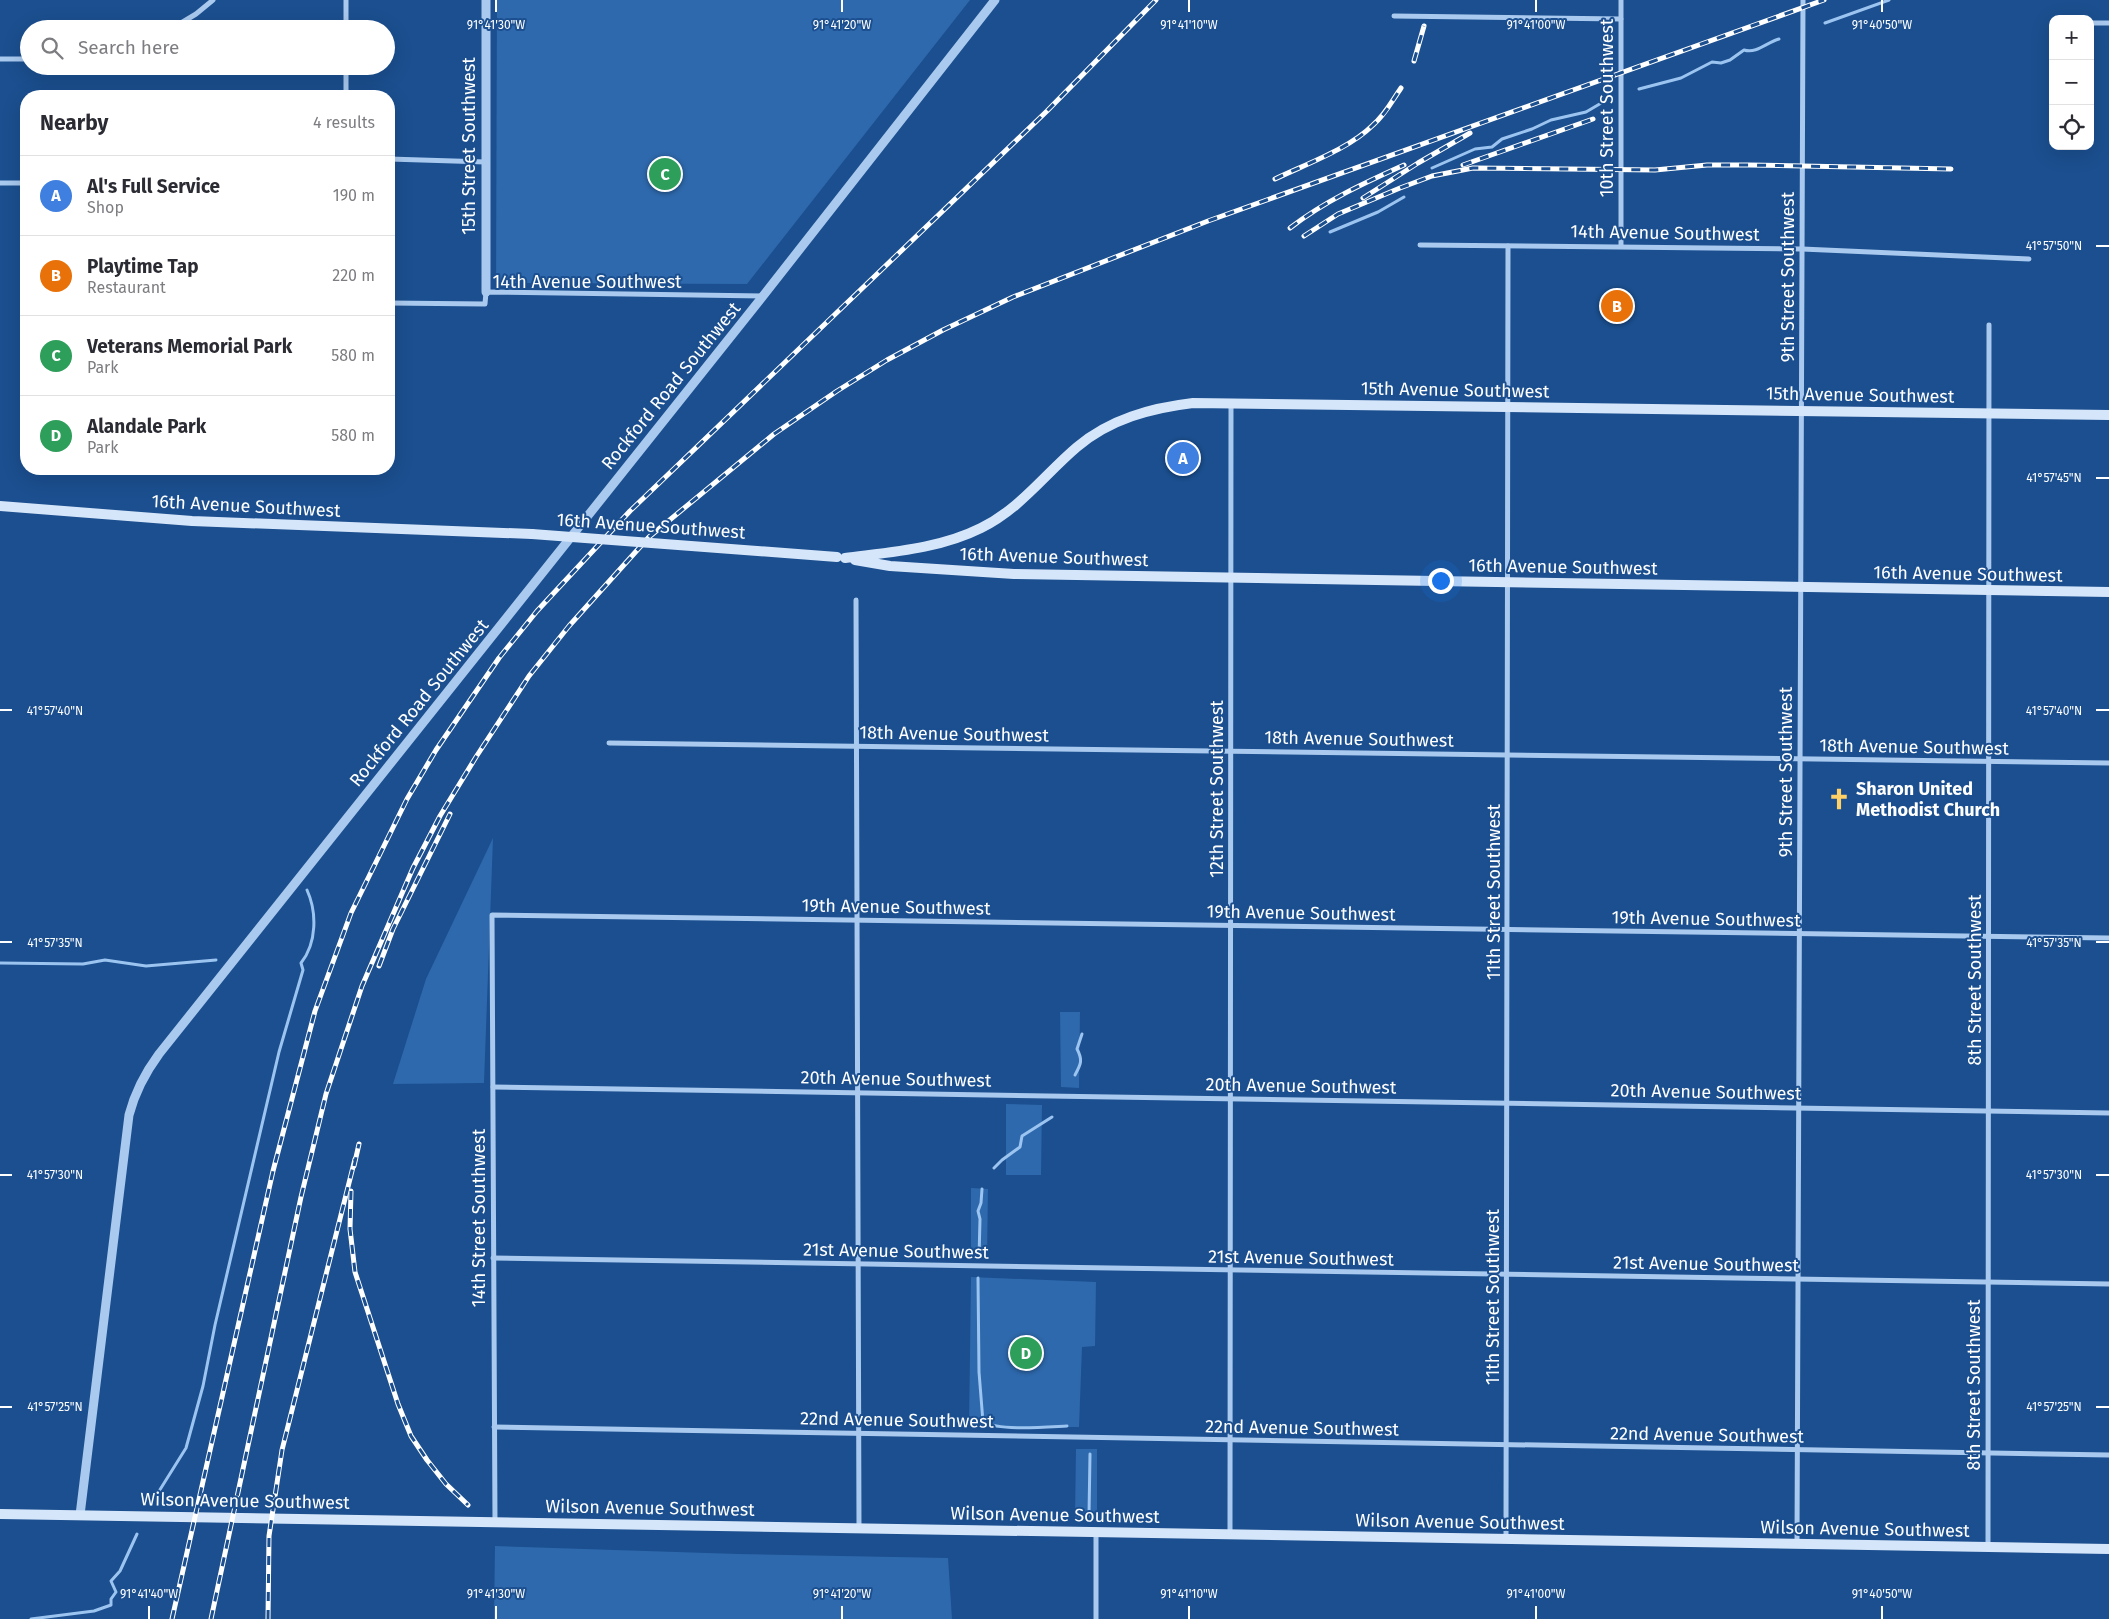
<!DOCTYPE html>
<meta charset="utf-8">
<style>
body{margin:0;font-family:"Fira Sans",sans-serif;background:#f7f7f7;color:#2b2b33}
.controls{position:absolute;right:15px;top:15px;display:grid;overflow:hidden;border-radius:10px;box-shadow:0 5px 20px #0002}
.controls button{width:45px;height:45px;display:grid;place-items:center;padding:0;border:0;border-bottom:1px solid #e1e1e2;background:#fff;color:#2b2b33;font:25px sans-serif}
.you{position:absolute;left:1440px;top:580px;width:18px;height:18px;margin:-12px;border:4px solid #fff;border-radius:50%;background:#1a73e8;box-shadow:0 0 0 8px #1a73e833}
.badge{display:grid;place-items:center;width:32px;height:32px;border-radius:50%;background:#b45309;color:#fff;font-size:16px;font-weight:700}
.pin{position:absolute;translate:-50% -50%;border:2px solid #fff;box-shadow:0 1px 5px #0006}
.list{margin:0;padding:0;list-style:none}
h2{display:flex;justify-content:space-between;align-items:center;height:65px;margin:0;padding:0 20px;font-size:21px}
h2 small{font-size:16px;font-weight:400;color:#7c7c81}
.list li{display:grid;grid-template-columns:32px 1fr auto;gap:15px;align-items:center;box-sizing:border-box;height:80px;padding:0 20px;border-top:1px solid #e1e1e2}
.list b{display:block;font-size:19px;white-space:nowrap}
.list p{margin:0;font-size:16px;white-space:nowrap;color:#7c7c81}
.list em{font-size:16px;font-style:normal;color:#7c7c81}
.icon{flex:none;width:28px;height:28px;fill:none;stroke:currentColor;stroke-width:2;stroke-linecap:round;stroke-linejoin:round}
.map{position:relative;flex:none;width:2109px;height:1619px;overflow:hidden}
.search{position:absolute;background:#fff;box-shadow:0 5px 20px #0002;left:20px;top:20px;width:375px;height:55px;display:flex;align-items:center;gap:12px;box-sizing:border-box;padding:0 18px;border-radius:28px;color:#7c7c81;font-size:19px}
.panel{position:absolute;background:#fff;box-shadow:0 5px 20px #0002;left:20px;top:90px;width:375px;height:385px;border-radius:20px}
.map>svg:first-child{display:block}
</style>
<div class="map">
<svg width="2109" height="1619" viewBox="0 0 2109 1619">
<rect width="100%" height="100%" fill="#1b4f8f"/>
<g fill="#2e69ad">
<path d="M497,0h473l-223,284 -251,-1z"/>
<path d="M493,838l-9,245 -91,1 33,-105z"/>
<path d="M1060,1012h20l-1,76 -18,-1z"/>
<path d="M1006,1104l36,1 -1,70h-35z"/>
<path d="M971,1188l17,1 -1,69h-16z"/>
<path d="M971,1277l125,5 -1,64 -13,1 -3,80h-110z"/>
<path d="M1076,1449h21v69h-22z"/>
<path d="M495,1546l243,8 210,4 4,61h-458z"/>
</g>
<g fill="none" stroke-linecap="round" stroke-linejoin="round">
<g stroke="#9cc4f0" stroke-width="3">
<path d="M1825,23l64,-23"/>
<path d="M1639,89l42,-11 31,-16 9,1 9,-3 14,-10c13,4 23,-8 35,-11"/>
<path d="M1432,168l43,-19 17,-2 10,-8 30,-10 19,-9 35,-8 17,-10"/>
<path d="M1330,232l48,-20 26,-15"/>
<path d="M0,963l83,1 22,-4 41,6 70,-6"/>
<path d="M1075,1075c6,-11 8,-15 2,-26l5,-15"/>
<path d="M994,1168l8,-8 18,-13 2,-11 30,-19"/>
<path d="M979,1258l1,-39 -2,-8 3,-8 1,-14"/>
<path d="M978,1278l1,94 4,50c16,9 63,5 84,4"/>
<path d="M156,1496l30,-48 17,-62 12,-61 64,-273 24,-82 -2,-7c16,-20 16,-51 6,-73"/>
<path d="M1089,1515l1,-61"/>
<path d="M31,1619l63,-8 17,-6v-6l5,-7 -5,-11 9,-10 17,-37"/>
</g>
<g stroke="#a9c9ee" stroke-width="5">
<path d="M1394,16l227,3"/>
<path d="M2090,23h19"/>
<path d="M171,29l25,-15 17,-14"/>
<path d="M346,29v-29"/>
<path d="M0,59h29"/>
<path d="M346,96v-30"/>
<path d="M389,159l97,3"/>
<path d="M0,183h26"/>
<path d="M1420,245l382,4 227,10"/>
<path d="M1621,246v-246"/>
<path d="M389,303l96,1 1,-12 277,4"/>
<path d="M856,600l3,928"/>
<path d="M609,743l1500,20"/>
<path d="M493,1087l1616,26"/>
<path d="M493,1258l1616,26"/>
<path d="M494,1427l1615,28"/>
<path d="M495,1521l-3,-606 1617,23"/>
<path d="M1096,1532v87"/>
<path d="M1230,1534l1,-1130"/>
<path d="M1506,1539l2,-1293"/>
<path d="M1797,1544l6,-1544"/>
<path d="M1988,1547l1,-1222"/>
</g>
<g stroke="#a9c9ee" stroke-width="9">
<path d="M486,292v-292"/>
<path d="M80,1515l49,-400c6,-23 16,-42 30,-61l604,-758 232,-296"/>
</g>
<g stroke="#d6e6fa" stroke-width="10">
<path d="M0,506l192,15 340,13"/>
<path d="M845,558c46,-6 94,-9 136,-30 39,-19 64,-54 96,-81 33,-28 74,-39 116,-44l916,12"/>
<path d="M855,560l35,6 124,8 1095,18"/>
<path d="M0,1514l2109,35"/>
</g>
<g stroke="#fff" stroke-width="5">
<g id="rail">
<path d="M1414,61l10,-35"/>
<path d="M1463,165l130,-46"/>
<path d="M1275,179c31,-15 74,-30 98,-54 12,-10 19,-24 28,-37"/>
<path d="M1363,198l55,-35 52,-30"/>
<path d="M1290,228c35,-27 74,-45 114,-63"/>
<path d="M1304,236l34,-22 62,-26 32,-12 41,-8 182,2 52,-5h42l202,4"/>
<path d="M379,966l14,-37 57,-115"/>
<path d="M354,1166l5,-22"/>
<path d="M351,1191l-1,38 5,43 43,132 13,32 16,24 19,24 22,21"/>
<path d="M172,1619l101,-448 42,-160 36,-98 56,-114 29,-49 63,-92 38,-47 93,-100 417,-400 109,-111"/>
<path d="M211,1619l90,-422 25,-103 36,-108 51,-118 27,-52 36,-59 53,-81 40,-50 80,-89 125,-103 63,-43 50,-31 56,-30 70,-33 195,-76 616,-221"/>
<path d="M268,1619l1,-83 13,-86 73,-291"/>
</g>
</g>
<use href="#rail" stroke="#1b4f8f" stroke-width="3" stroke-dasharray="9" stroke-linecap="butt"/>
<path stroke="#d6e6fa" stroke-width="10" d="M532,534l305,23"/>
</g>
<path fill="none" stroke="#fff" stroke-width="2" d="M496,0v12M842,0v12M1189,0v12M1536,0v12M1882,0v12M2096,246h13M2096,478h13M0,710h12M2096,710h13M0,942h12M2096,942h13M0,1175h12M2096,1175h13M0,1407h12M2096,1407h13M149,1606v13M496,1606v13M842,1606v13M1189,1606v13M1536,1606v13M1882,1606v13"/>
<defs>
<g id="church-bare" transform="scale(1.725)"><path d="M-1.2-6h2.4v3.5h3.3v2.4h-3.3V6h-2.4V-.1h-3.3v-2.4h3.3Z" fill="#ffd166" stroke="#1b4f8f" stroke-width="2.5" paint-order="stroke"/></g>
</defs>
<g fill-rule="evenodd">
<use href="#church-bare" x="1839" y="799"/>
</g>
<g text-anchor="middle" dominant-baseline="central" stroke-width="4" stroke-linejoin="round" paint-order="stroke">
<g font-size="18" fill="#fff" stroke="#1b4f8f">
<text transform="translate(1607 108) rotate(-90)">10th Street Southwest</text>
<text transform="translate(469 146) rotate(-90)">15th Street Southwest</text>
<text transform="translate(1665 233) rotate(1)">14th Avenue Southwest</text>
<text transform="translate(1788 277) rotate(-90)">9th Street Southwest</text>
<text x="587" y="282">14th Avenue Southwest</text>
<text transform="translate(671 386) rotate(-51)">Rockford Road Southwest</text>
<text transform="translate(1455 390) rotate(1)">15th Avenue Southwest</text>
<text transform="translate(1860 395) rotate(1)">15th Avenue Southwest</text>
<text transform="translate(246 506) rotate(3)">16th Avenue Southwest</text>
<text transform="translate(651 526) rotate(4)">16th Avenue Southwest</text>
<text transform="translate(1054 557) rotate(2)">16th Avenue Southwest</text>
<text transform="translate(1563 567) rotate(1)">16th Avenue Southwest</text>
<text transform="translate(1968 574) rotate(1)">16th Avenue Southwest</text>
<text transform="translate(419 703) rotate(-51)">Rockford Road Southwest</text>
<text transform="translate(954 734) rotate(1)">18th Avenue Southwest</text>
<text transform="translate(1359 739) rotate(1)">18th Avenue Southwest</text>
<text transform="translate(1914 747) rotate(1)">18th Avenue Southwest</text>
<text transform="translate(1786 772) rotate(-90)">9th Street Southwest</text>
<text transform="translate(1217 789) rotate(-90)">12th Street Southwest</text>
<text transform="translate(1494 892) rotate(-90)">11th Street Southwest</text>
<text transform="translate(896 907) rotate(1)">19th Avenue Southwest</text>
<text transform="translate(1301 913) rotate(1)">19th Avenue Southwest</text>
<text transform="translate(1706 919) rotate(1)">19th Avenue Southwest</text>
<text transform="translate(1975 980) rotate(-90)">8th Street Southwest</text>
<text transform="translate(896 1079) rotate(1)">20th Avenue Southwest</text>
<text transform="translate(1301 1086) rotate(1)">20th Avenue Southwest</text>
<text transform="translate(1706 1092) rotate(1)">20th Avenue Southwest</text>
<text transform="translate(479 1218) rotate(-90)">14th Street Southwest</text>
<text transform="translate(896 1251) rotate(1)">21st Avenue Southwest</text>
<text transform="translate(1301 1258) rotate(1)">21st Avenue Southwest</text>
<text transform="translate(1706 1264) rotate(1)">21st Avenue Southwest</text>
<text transform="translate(1493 1297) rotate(-90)">11th Street Southwest</text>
<text transform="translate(1974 1385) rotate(-90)">8th Street Southwest</text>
<text transform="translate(897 1420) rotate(1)">22nd Avenue Southwest</text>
<text transform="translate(1302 1428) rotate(1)">22nd Avenue Southwest</text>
<text transform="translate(1707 1435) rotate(1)">22nd Avenue Southwest</text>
<text transform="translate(245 1501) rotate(1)">Wilson Avenue Southwest</text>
<text transform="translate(650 1508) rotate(1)">Wilson Avenue Southwest</text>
<text transform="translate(1055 1515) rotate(1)">Wilson Avenue Southwest</text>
<text transform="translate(1460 1522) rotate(1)">Wilson Avenue Southwest</text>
<text transform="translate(1865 1529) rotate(1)">Wilson Avenue Southwest</text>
</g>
<g font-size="18" font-weight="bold" fill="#fff" stroke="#1b4f8f" text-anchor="start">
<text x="1856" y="789">Sharon United<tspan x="1856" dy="21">Methodist Church</tspan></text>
</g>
</g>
<g font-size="12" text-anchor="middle" fill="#fff" stroke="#1b4f8f" stroke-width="4" stroke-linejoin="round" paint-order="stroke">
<text x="496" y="29">91°41'30"W</text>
<text x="842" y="29">91°41'20"W</text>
<text x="1189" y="29">91°41'10"W</text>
<text x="1536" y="29">91°41'00"W</text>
<text x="1882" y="29">91°40'50"W</text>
<text x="2054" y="250">41°57'50"N</text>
<text x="2054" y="482">41°57'45"N</text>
<text x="55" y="715">41°57'40"N</text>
<text x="2054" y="715">41°57'40"N</text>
<text x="55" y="947">41°57'35"N</text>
<text x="2054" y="947">41°57'35"N</text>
<text x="55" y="1179">41°57'30"N</text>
<text x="2054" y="1179">41°57'30"N</text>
<text x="55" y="1411">41°57'25"N</text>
<text x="2054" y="1411">41°57'25"N</text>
<text x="149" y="1598">91°41'40"W</text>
<text x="496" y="1598">91°41'30"W</text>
<text x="842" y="1598">91°41'20"W</text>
<text x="1189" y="1598">91°41'10"W</text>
<text x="1536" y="1598">91°41'00"W</text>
<text x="1882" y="1598">91°40'50"W</text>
</g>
</svg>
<div class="controls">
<button>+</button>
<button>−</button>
<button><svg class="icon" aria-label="locate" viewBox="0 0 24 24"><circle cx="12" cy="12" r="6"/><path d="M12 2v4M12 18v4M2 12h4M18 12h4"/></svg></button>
</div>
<div class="you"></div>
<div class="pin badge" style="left:1183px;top:458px;background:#3f7fe0">A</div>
<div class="pin badge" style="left:1617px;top:306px;background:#e8710a">B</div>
<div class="pin badge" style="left:665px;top:174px;background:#2e9e5b">C</div>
<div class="pin badge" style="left:1026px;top:1353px;background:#2e9e5b">D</div>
<div class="search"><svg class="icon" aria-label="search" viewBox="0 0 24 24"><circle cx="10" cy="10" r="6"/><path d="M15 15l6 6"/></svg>Search here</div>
<section class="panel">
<h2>Nearby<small>4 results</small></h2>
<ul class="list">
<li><span class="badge" style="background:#3f7fe0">A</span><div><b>Al's Full Service</b><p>Shop</p></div><em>190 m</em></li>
<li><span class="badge" style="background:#e8710a">B</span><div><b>Playtime Tap</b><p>Restaurant</p></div><em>220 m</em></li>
<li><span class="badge" style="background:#2e9e5b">C</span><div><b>Veterans Memorial Park</b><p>Park</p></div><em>580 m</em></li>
<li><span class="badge" style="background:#2e9e5b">D</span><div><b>Alandale Park</b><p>Park</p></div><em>580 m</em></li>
</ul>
</section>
</div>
